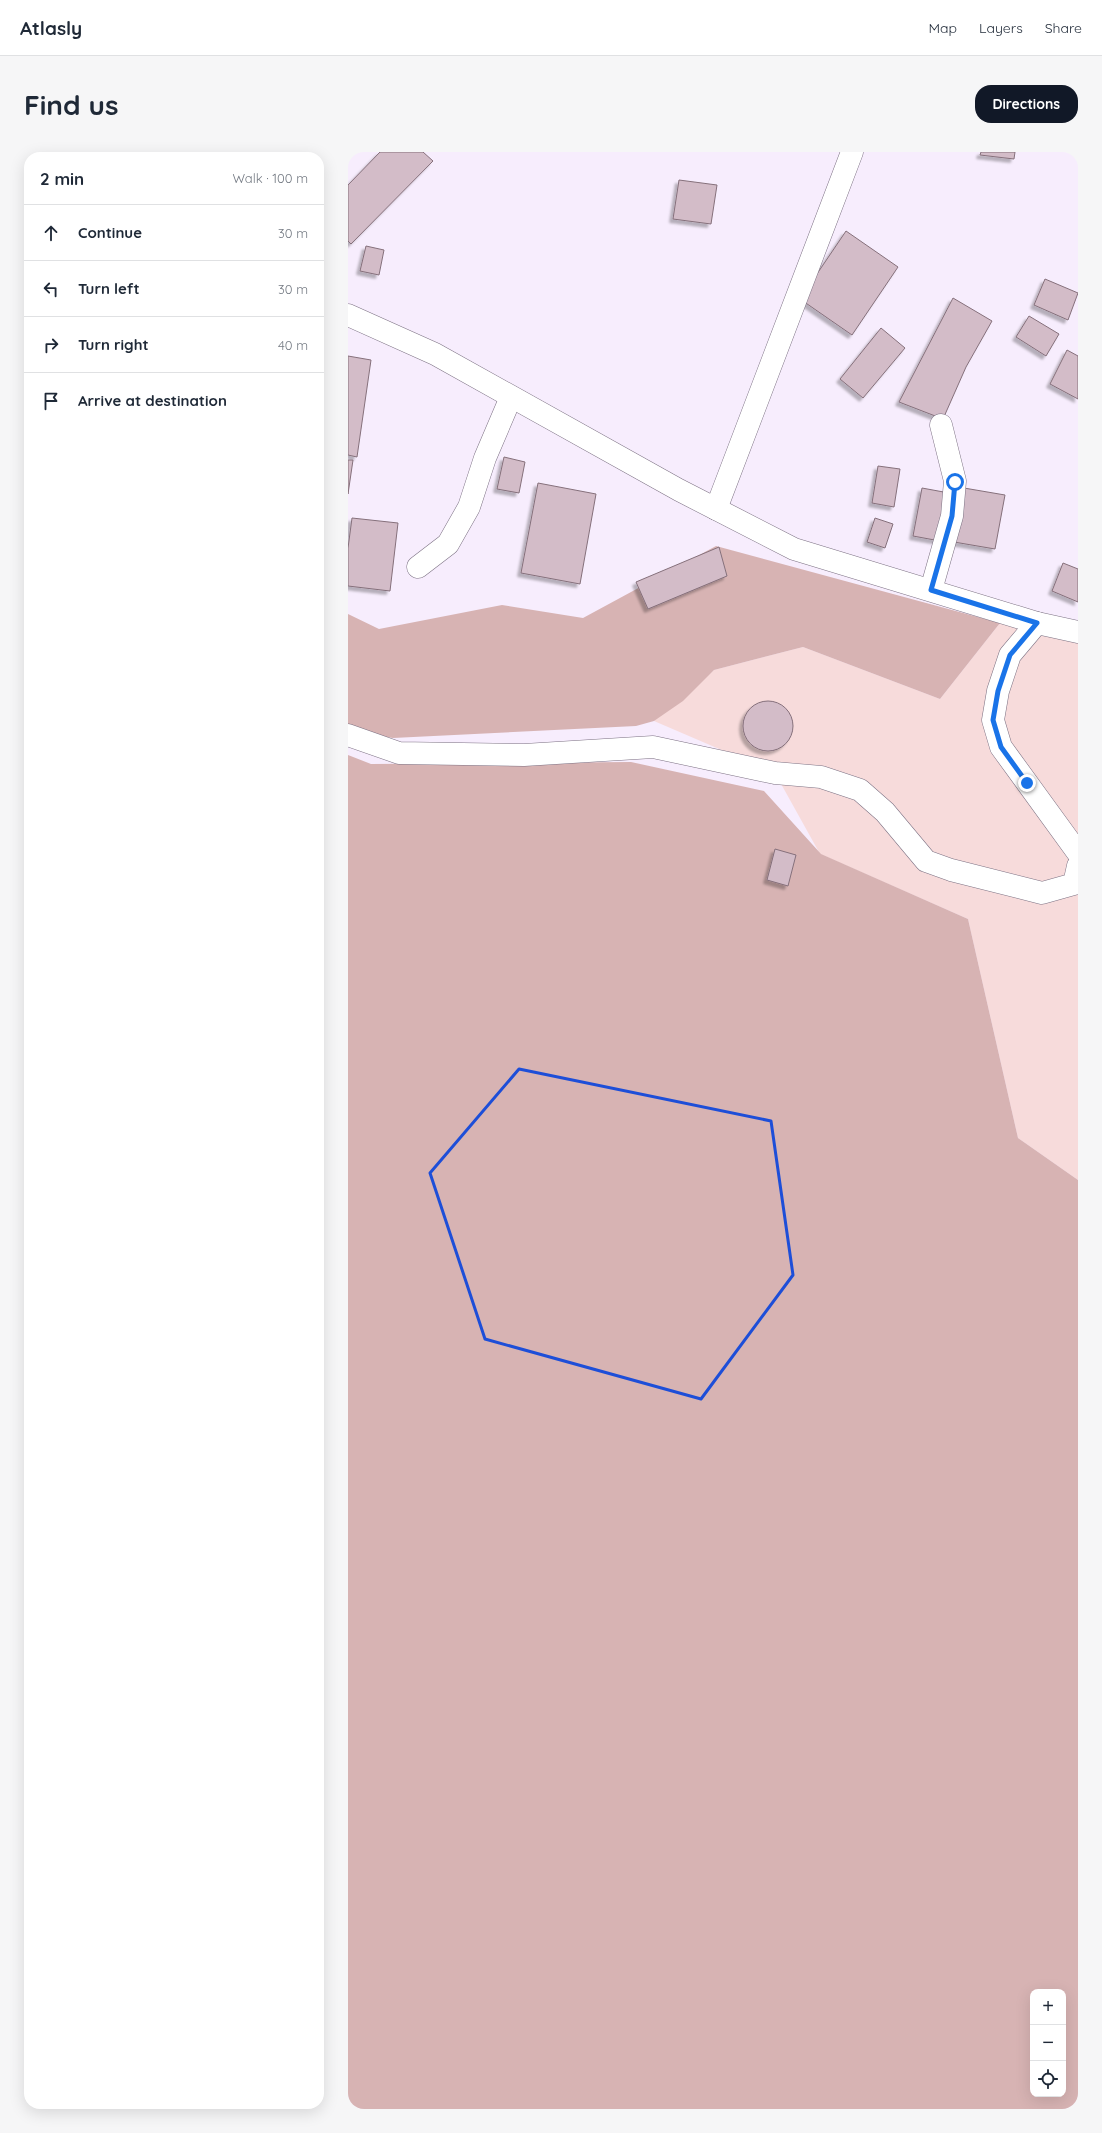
<!DOCTYPE html>
<meta charset="utf-8">
<style>
body{margin:0;font-family:Quicksand,sans-serif;background:#f6f6f7;color:#1f2937}
.controls{position:absolute;right:12px;bottom:12px;display:grid;overflow:hidden;border-radius:8px;box-shadow:0 4px 16px #0002}
.controls button{width:36px;height:36px;display:grid;place-items:center;padding:0;border:0;border-bottom:1px solid #e0e1e3;background:#fff;color:#1f2937;font:20px sans-serif}
.stop{position:absolute;width:12px;height:12px;margin:-9px;border:3px solid #1a73e8;border-radius:50%;background:#fff}
.stop.end{background:#1a73e8;border-color:#fff;box-shadow:0 1px 4px #0008}
.list{margin:0;padding:0;list-style:none}
h2{display:flex;justify-content:space-between;align-items:center;height:52px;margin:0;padding:0 16px;font-size:17px}
h2 small{font-size:13px;font-weight:400;color:#747a83}
.list li{display:grid;grid-template-columns:26px 1fr auto;gap:12px;align-items:center;box-sizing:border-box;height:56px;padding:0 16px;border-top:1px solid #e0e1e3}
.list b{display:block;font-size:15px;white-space:nowrap}
.list em{font-size:13px;font-style:normal;color:#747a83}
.icon{flex:none;width:22px;height:22px;fill:none;stroke:currentColor;stroke-width:2;stroke-linecap:round;stroke-linejoin:round}
.map{position:relative;flex:none;width:730px;height:1957px;overflow:hidden;border-radius:16px}
header{display:flex;align-items:center;gap:24px;box-sizing:border-box;height:56px;padding:0 20px;background:#fff;border-bottom:1px solid #e0e1e3}
header strong{font-size:19px}
nav{display:flex;gap:22px;margin-inline-start:auto;font-size:14px}
.intro{display:flex;align-items:center;justify-content:space-between;box-sizing:border-box;height:96px;padding:0 24px}
h1{margin:0;font-size:28px}
.button{padding:10px 18px;border-radius:16px;background:#111827;color:#fff;font-size:14px;font-weight:700}
main{display:flex;gap:24px;padding:0 24px}
aside{flex:1;background:#fff;border-radius:16px;box-shadow:0 4px 16px #0002}
.map>svg:first-child{display:block}
</style>
<header>
<strong>Atlasly</strong>
<nav><a>Map</a><a>Layers</a><a>Share</a></nav>
</header>
<div class="intro"><h1>Find us</h1><a class="button">Directions</a></div>
<main>
<aside>
<h2>2 min<small>Walk · 100 m</small></h2>
<ul class="list">
<li><svg class="icon" aria-label="ahead" viewBox="0 0 24 24"><path d="M12 20V5M6 11l6-6 6 6"/></svg><div><b>Continue</b></div><em>30 m</em></li>
<li><svg class="icon" aria-label="left" viewBox="0 0 24 24"><path d="M17 20v-9H6M10 6l-5 5 5 5"/></svg><div><b>Turn left</b></div><em>30 m</em></li>
<li><svg class="icon" aria-label="right" viewBox="0 0 24 24"><path d="M7 20v-9h11M14 6l5 5-5 5"/></svg><div><b>Turn right</b></div><em>40 m</em></li>
<li><svg class="icon" aria-label="arrive" viewBox="0 0 24 24"><path d="M6 21V4h12l-3 4 3 4H6"/></svg><div><b>Arrive at destination</b></div></li>
</ul>
</aside>
<div class="map">
<svg width="730" height="1957" viewBox="0 0 730 1957">
<defs>
<filter id="shadow"><feDropShadow dx="-3.5" dy="3.5" stdDeviation="1" flood-color="#0004"/></filter>
</defs>
<rect width="100%" height="100%" fill="#f7edfd"/>
<path fill="#f7dbdb" d="M652,471l78,19v538l-60,-42 -50,-219 -148,-65 -45,-81 -121,-52 60,-51 89,-23 137,52z"/>
<g fill="#d7b3b3" fill-rule="evenodd">
<path d="M368,394l284,77 -60,76 -137,-52 -89,23 -31,31 -16,11 -13,9 -18,5 -243,12 -31,-5 -14,-4v-115l31,15 123,-24 81,13z"/>
<path d="M0,603l23,9 260,-2 133,29 57,63 147,65 50,219 60,42v929h-730zM685,1840h30v102h-30z"/>
</g>
<g fill="#d3bcc8" stroke="#85707b" filter="url(#shadow)">
<path d="M32,0h43l10,9 -82,83 -3,-3v-56z"/>
<path d="M633,0h34l-1,7 -34,-4z"/>
<path d="M331,28l38,5 -6,39 -38,-5z"/>
<path d="M498,79l52,36 -46,68 -52,-36z"/>
<path d="M18,94l18,4 -5,25 -19,-4z"/>
<path d="M697,127l33,14 -10,27 -34,-15z"/>
<path d="M605,146l39,23 -26,46 -23,52 -44,-17z"/>
<path d="M681,164l30,18 -13,22 -30,-19z"/>
<path d="M533,176l24,20 -42,50 -23,-19z"/>
<path d="M719,198l11,6v43l-28,-15z"/>
<path d="M0,204l23,4 -14,97 -9,-2z"/>
<path d="M156,305l21,5 -6,31 -22,-4z"/>
<path d="M0,308h5l-5,34z"/>
<path d="M530,314l22,3 -6,38 -22,-4z"/>
<path d="M190,331l58,11 -16,90 -59,-11z"/>
<path d="M574,336l27,5 -9,48 -27,-5z"/>
<path d="M616,336l41,7 -10,54 -41,-7z"/>
<path d="M4,366l46,5 -8,68 -42,-5v-38z"/>
<path d="M527,366l18,6 -8,24 -18,-6z"/>
<path d="M371,395l8,29 -79,33 -12,-27z"/>
<path d="M715,411l15,6v33l-26,-11z"/>
<circle cx="420" cy="574" r="25"/>
<path d="M427,697l21,6 -8,31 -21,-6z"/>
</g>
<g fill="none" stroke-linecap="round" stroke-linejoin="round">
<g stroke="#7c7183" stroke-width="23">
<g id="minor">
<path d="M0,163l87,39 244,136 115,59 243,74"/>
<path d="M368,357l136,-357"/>
<path d="M70,415l30,-23 21,-37 16,-49 26,-61"/>
<path d="M583,438l21,-74 3,-35 -14,-56"/>
<path d="M730,480l-41,-9 -27,32 -12,36 -5,29 8,27 77,106"/>
<path d="M0,583l51,18 125,2 129,-8 122,26 46,4 39,13 25,22 41,49 25,9 91,23 32,-9 4,-18"/>
</g>
</g>
<use href="#minor" stroke="#fff" stroke-width="22"/>
</g>
<g fill="none" stroke-linecap="round" stroke-linejoin="round">
<path stroke="#1a73e8" stroke-width="5" d="M607,330l-3,34 -21,74 106,33 -27,32 -12,36 -5,29 8,27 26,36"/>
</g>
<path fill="none" stroke="#1d4ed8" stroke-width="3" stroke-linejoin="round" d="M171,917l252,52 22,154 -92,124 -216,-60 -55,-166z"/>
</svg>
<div class="controls">
<button>+</button>
<button>−</button>
<button><svg class="icon" aria-label="locate" viewBox="0 0 24 24"><circle cx="12" cy="12" r="6"/><path d="M12 2v4M12 18v4M2 12h4M18 12h4"/></svg></button>
</div>
<div class="stop" style="left:607px;top:330px"></div>
<div class="stop end" style="left:679px;top:631px"></div>
</div>
</main>
